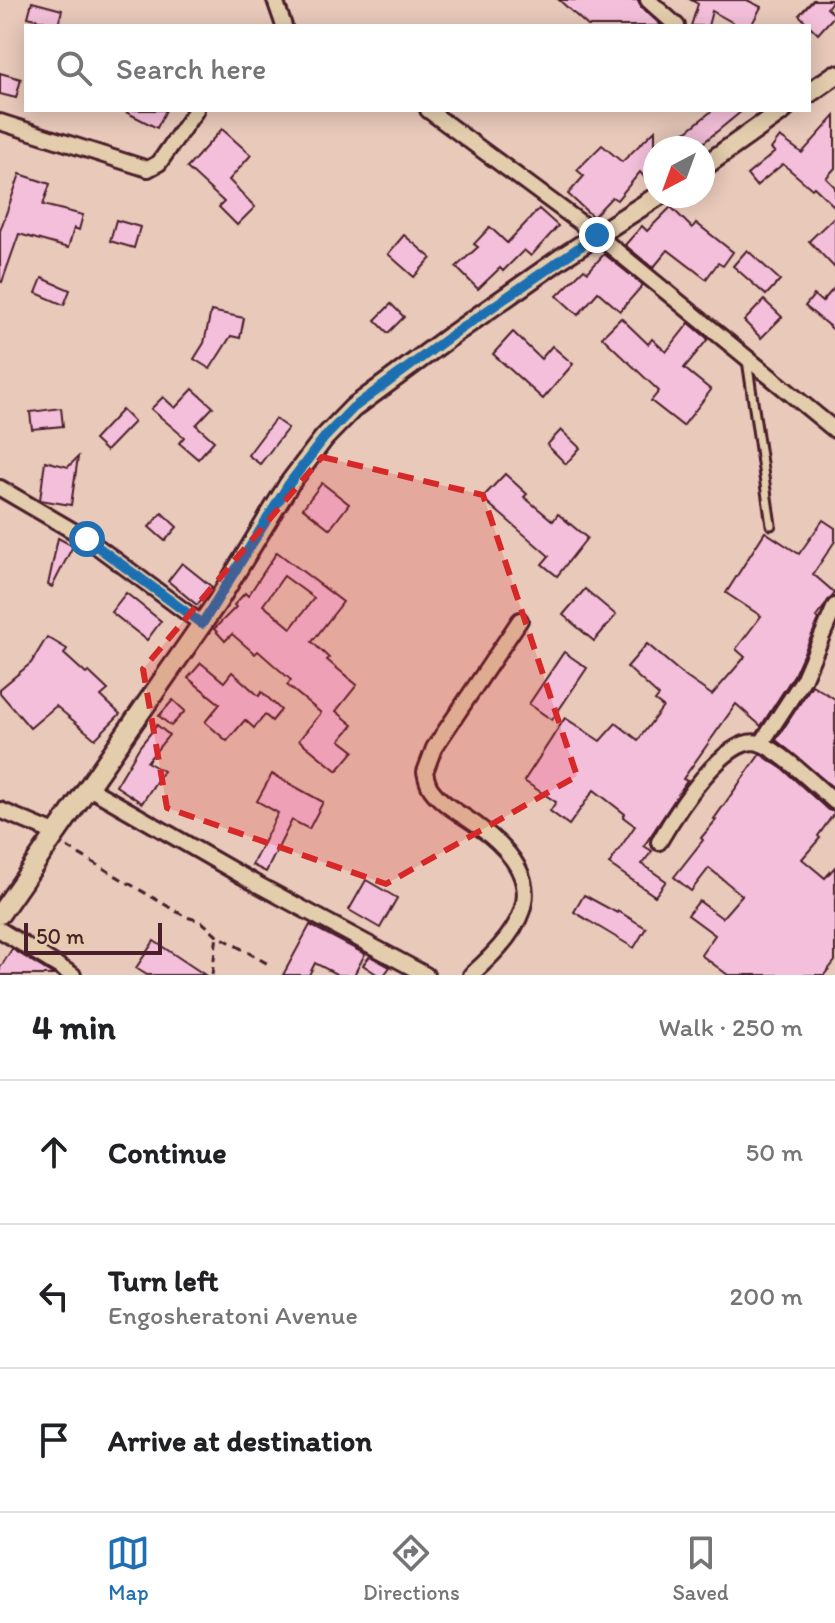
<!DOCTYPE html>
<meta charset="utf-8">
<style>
body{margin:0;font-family:Itim,sans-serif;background:#f2f2f2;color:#202124}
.compass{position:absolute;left:643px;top:136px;width:72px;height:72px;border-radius:50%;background:#fff;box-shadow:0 4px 20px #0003;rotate:221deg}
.scale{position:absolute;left:24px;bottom:20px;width:138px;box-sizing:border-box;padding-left:8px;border:4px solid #4a1f2b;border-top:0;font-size:22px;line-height:28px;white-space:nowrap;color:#4a1f2b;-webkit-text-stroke:6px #e3cdac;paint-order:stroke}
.stop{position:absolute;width:24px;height:24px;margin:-18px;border:6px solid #1f6fb2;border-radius:50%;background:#fff}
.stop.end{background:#1f6fb2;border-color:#fff;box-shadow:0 2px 8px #0008}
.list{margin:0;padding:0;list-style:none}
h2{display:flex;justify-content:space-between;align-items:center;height:104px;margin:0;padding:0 32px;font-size:34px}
h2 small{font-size:26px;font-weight:400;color:#757577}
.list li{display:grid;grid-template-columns:52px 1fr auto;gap:24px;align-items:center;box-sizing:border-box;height:144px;padding:0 32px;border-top:2px solid #e0e0e0}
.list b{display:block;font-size:30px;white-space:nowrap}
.list p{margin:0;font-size:26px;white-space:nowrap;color:#757577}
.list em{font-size:26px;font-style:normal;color:#757577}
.icon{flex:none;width:44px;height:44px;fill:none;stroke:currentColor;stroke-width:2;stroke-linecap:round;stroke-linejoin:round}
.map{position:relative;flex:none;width:835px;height:975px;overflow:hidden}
.search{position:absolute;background:#fff;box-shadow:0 4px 20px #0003;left:24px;right:24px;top:24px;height:88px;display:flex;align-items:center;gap:20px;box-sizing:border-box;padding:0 28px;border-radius:0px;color:#757577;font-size:30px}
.sheet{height:536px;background:#fff}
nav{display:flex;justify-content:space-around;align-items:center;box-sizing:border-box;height:112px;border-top:2px solid #e0e0e0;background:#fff;font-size:22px;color:#757577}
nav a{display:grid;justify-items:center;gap:4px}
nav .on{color:#1f6fb2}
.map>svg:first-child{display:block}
</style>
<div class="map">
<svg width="835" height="975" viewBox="0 0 835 975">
<rect width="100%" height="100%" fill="#e8c9ba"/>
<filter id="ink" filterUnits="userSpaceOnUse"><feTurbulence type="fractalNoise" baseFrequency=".0125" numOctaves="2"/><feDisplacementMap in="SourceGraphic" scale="16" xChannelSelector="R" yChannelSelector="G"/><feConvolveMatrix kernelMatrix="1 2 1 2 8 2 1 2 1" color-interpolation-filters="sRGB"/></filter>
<g filter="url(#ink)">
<g fill="#f4bfda" stroke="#4a1f2b" stroke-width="2" fill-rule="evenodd">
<path d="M559,0h79l3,7 21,19h-74z"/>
<path d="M691,0h56l14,7 -10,19h-12l-27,-15 -4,15h-17l7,-22z"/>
<path d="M813,0h20l-6,8 8,7 -17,19 -19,-19z"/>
<path d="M32,2l30,8 -4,15 -30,-8z"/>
<path d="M0,73l21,6 -5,19 -16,-4z"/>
<path d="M122,110h44l-9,18z"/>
<path d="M713,110h30l-46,38h-31z"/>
<path d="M835,116v52l-9,10 9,9v20l-21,-20 -2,2 -29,-25 -27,22 -9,-11 28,-23 -4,-3 9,-12 22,16z"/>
<path d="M222,129l29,26 -22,25 26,27 -18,18 -18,-18 5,-5 -37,-34z"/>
<path d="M655,130v55l-3,1 -12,-14 -23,28 -5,-3 -19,20 -25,-23 16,-18 -7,-6 25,-25 20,17z"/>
<path d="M20,174l30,10 -7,21 40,10 -4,15 -5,-2 -6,20 -49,-14 -17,48 -2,-1v-50z"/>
<path d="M671,207l21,21 4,-5 37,29 -10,14 -5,-3 -12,16 -38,-29 -15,18 -28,-23 17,-19 5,5z"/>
<path d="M539,209l19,17 -27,30 -7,-6 -21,21 -3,-3 -22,21 -22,-22 22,-20 -4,-3 16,-17 17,16z"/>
<path d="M835,216v52l-26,-27z"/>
<path d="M116,220l24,7 -6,21 -24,-7z"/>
<path d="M404,235l27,23 -17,19 -26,-23z"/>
<path d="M747,250l33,30 -14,15 -33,-29z"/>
<path d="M604,254l39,31 -23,26 -22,-19 -20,23 -21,-19 27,-27 4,3z"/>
<path d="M42,278l28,12 -6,15 -28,-12z"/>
<path d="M835,287v44l-30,-25 9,-11 8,7z"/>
<path d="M764,300l18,17 -21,21 -17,-17z"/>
<path d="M391,304l13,13 -16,16 -13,-13z"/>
<path d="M211,311l33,7 -4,20 -9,-2 -21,33 -16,-10 10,-16z"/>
<path d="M621,318l27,26 4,-5 14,13 23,-29 19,16 -24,29 27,22 -28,36 -32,-25 8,-10 -57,-54z"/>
<path d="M513,332l28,27 11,-13 21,18 -30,35 -50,-45z"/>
<path d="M193,389l20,18 -17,18 18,16 -16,18 -19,-16 5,-6 -33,-28 12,-12 12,11z"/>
<path d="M61,408l2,18 -31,3 -2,-17z"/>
<path d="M122,410l12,12 -28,29 -12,-11z"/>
<path d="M275,419l13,9 -28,36 -12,-9z"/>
<path d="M561,430l19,18 -14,16 -19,-19z"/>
<path d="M78,457l-7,48 -31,-5 5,-39 23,6z"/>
<path d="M505,474l22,20 -3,3 29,24 5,-7 29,24 -30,38 -15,-12 7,-8 -67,-58z"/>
<path d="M322,483l27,21 -19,25 -27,-21z"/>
<path d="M162,513l15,14 -12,14 -16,-14z"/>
<path d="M823,520l12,8v13l-22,33 22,19 -19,24 3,2 -25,56 -33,51 -25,-22 -53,75 4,2 -43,65 8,5 -10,13 24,17 -11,15 -46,-32 26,-38 -12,-9 2,-3 -31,-24 -25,35 -19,-14 6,-9 -32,-21 41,-63 35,23 16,-18 22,17 25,-33 -8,-6 4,-5 -32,-29 20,-23 39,33 26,18 33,-38 -9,-8 25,-33 -35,-23 39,-61 34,22z"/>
<path d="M58,538l15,8 -21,41 -4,-2z"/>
<path d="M277,552l66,50 -31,40 17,16 -2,2 30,25 -21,26 17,14 -13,15 14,11 -17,20 -38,-31 22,-27 -34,-28 4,-5 -33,-29 -3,3 -23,-20 -7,7 -11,-12 22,-22 -2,-2 11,-12 3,3zM284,576l30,22 -23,30 -28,-23z"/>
<path d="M182,563l30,24 -15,18 -29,-24z"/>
<path d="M585,589l31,26 -22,26 -31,-26z"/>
<path d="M126,593l35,28 -14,19 -36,-28z"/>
<path d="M47,637l20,12 -3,5 22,20 3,-2 19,18 -7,6 19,18 -25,25 -39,-33 -26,22 -30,-35v-4l31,-26z"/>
<path d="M564,652l23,16 -35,52 -23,-16z"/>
<path d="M201,663l23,19 8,-10 27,24 3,-4 19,18 -9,11 -7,-6 -11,13 -9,-8 -18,21 -22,-19 15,-18 -32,-26z"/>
<path d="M812,685l23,14v90l-59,-49z"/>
<path d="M173,700l12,11 -14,15 -12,-10z"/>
<path d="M157,725l12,10 -22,27 16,9 -21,32 -26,-17 24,-40z"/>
<path d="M760,754l24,16 44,40 7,2 -17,24 2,2 -18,21 23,19 10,-11v94l-11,14h-96l-27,-20 14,-20 -27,-20 11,-14 23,17 20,-23 -33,-27 -18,23 -17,-14 29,-37 -2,-2 15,-18 -2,-1z"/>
<path d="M272,774l51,28 -14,27 -17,-9 -26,52 -14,-7 26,-52 -21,-12z"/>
<path d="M366,880l31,18 -17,30 -31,-18z"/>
<path d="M584,895l33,18 1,-2 28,17 -12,20 -60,-36z"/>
<path d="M310,925l55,29 -11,21h-16l-23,-12 -6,12h-26z"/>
<path d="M154,941l51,34h-58l-11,-7z"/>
<path d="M12,949l42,26h-54v-7z"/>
<path d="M370,956l20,11 -6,8h-6l-15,-10z"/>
</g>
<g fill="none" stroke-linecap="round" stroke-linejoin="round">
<g stroke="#4a1f2b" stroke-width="13">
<path id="service" d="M747,360l24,165"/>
</g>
<g stroke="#4a1f2b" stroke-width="20">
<g id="minor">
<path d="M275,0l9,26"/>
<path d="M648,0l29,26"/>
<path d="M428,110l169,125 238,195"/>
<path d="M0,122l148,47 11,-6 37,-53"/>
<path d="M0,488l87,51 115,85"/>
<path d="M761,744l42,-64 32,-74"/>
<path d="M89,788l164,94 173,93"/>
<path d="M0,810l57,24"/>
<path d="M659,842c14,-24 68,-113 103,-98 22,10 54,42 73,58"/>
<path d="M0,930l73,45"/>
<path d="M471,975c57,-51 82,-94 8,-148 -14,-11 -37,-22 -48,-38 -3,-4 -5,-12 -6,-17l9,-24 86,-128"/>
</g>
</g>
<g stroke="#4a1f2b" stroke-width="24">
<g id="tertiary">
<path d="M809,93l26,-18"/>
<path d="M703,167l80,-57"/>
<path d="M0,914l218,-313 71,-117 35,-46 29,-30 99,-73 111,-78 95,-61"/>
</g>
</g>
<g stroke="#4a1f2b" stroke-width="3" stroke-dasharray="8 6" stroke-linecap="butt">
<path d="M67,847l119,70 15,4 16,14 53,30"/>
<path d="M212,975l5,-40"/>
</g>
<use href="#service" stroke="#e3cdac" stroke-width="7"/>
<use href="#minor" stroke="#e3cdac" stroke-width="14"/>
<use href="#tertiary" stroke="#e3cdac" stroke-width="18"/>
</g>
</g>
<g fill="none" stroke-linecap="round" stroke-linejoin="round" filter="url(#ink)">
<path stroke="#1f6fb2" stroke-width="10" d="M87,539l115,85 87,-140 35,-46 29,-30 99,-73 145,-100"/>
</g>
<path fill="#d62828" fill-opacity="0.2" stroke="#d62828" stroke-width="6" stroke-dasharray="16 10" stroke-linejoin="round" d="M322,457l161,38 94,281 -191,108 -219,-76 -24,-139z"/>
</svg>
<svg class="compass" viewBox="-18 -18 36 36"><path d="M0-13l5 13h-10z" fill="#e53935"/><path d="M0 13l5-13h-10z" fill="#757577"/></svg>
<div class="scale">50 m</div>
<div class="stop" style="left:87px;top:539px"></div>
<div class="stop end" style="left:597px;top:235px"></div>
<div class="search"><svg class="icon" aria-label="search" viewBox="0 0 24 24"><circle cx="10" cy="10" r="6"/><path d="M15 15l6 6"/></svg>Search here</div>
</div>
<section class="sheet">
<h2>4 min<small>Walk · 250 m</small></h2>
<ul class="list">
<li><svg class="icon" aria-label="ahead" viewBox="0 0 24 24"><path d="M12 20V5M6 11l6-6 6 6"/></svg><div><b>Continue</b></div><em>50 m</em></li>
<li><svg class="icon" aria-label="left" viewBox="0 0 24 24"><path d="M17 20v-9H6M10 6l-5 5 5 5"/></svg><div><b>Turn left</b><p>Engosheratoni Avenue</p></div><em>200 m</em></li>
<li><svg class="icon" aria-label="arrive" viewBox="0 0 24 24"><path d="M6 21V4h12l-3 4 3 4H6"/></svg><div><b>Arrive at destination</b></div></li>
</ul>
</section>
<nav>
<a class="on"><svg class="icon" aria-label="map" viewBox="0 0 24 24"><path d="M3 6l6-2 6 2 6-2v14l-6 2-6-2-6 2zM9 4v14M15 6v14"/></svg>Map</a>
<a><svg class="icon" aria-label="directions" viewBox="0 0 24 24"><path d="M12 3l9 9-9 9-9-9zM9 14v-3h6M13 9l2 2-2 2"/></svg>Directions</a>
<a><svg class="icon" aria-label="saved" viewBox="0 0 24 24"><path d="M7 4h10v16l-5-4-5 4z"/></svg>Saved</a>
</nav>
